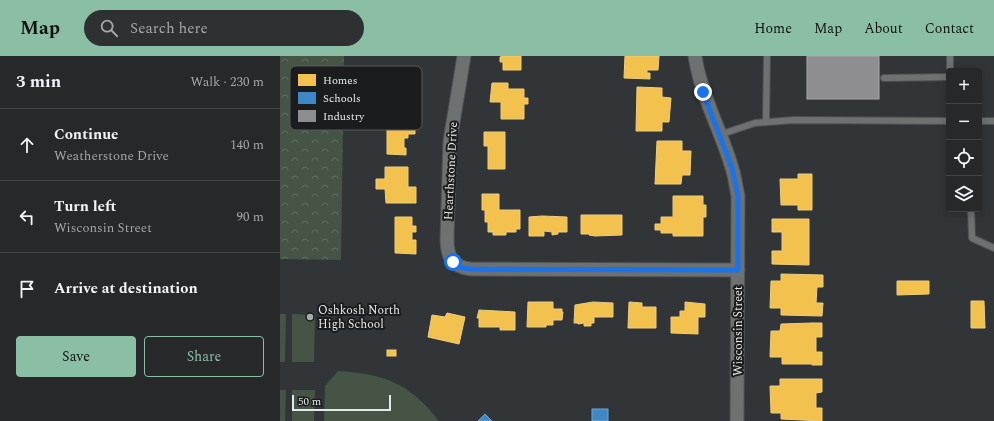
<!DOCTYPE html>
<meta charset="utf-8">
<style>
body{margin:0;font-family:Spectral,serif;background:#2e3031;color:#f1f3f6}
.controls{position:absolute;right:12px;top:12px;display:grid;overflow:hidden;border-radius:4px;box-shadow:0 2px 10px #0003}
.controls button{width:36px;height:36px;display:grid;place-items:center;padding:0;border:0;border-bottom:1px solid #424446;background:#262829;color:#f1f3f6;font:20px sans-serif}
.scale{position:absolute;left:12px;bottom:10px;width:99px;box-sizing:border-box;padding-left:4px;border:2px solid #e6e9eb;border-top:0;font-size:11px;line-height:14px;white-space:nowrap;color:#e6e9eb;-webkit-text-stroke:3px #1a1c1d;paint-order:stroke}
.stop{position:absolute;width:12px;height:12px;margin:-9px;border:3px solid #1a73e8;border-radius:50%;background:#fff}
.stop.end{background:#1a73e8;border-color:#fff;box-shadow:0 1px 4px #0008}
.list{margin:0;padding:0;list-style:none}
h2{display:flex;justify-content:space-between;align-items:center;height:52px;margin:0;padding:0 16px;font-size:17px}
h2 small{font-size:13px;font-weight:400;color:#a4a6a8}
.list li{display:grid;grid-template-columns:26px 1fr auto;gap:12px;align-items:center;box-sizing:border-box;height:72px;padding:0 16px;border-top:1px solid #424446}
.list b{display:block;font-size:15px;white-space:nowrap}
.list p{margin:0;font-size:13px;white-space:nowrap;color:#a4a6a8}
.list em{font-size:13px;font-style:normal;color:#a4a6a8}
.actions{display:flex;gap:8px;padding:12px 16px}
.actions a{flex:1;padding:9px 0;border:1px solid #8abfa5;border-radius:4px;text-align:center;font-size:14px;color:#8abfa5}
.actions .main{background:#8abfa5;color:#111}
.icon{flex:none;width:22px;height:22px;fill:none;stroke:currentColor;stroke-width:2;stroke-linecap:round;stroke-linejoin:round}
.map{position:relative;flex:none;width:714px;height:365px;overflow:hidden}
header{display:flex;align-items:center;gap:24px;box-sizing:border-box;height:56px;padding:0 20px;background:#8abfa5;color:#111}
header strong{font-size:19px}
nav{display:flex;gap:22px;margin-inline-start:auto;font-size:14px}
.search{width:280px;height:36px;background:#2e3031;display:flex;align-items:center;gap:10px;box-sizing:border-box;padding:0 14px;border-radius:22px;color:#a4a6a8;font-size:15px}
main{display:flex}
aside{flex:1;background:#262829}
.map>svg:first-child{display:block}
</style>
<header>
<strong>Map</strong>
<div class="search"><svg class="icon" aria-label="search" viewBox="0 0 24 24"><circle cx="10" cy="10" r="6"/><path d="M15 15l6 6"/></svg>Search here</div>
<nav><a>Home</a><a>Map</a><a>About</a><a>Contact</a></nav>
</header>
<main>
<aside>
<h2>3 min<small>Walk · 230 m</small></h2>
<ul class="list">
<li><svg class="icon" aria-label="ahead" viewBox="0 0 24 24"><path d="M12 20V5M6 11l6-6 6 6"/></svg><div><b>Continue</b><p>Weatherstone Drive</p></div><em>140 m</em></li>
<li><svg class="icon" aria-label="left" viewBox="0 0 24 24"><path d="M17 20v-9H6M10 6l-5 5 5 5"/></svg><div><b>Turn left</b><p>Wisconsin Street</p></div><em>90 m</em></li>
<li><svg class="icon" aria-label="arrive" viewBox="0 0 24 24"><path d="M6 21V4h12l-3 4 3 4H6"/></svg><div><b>Arrive at destination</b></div></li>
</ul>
<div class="actions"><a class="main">Save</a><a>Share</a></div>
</aside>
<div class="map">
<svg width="714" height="365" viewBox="0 0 714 365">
<defs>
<pattern id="forest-crowns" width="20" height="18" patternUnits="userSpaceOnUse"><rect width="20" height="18" fill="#455445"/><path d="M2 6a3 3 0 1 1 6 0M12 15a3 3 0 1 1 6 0" fill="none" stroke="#606d60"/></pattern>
</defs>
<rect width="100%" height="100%" fill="#323537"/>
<path fill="url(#forest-crowns)" d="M0,0h64l-3,204 -61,-1z"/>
<g fill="#455445">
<path d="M0,258h6l-1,48h-5z"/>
<path d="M12,258l23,1 -1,47h-22z"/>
<path d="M58,315c47,3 71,12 101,50h-115l1,-35z"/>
<path d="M0,334h6l-1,31h-5z"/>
<path d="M12,334h23l-1,31h-22z"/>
</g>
<g fill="#f2c14e" stroke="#eecd7d">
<path d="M223,0h18v14h-18v-8h-3v-5z"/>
<path d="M345,0h34l-1,14h-11v3h3v6l-26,-1z"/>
<path d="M212,27h16v6h16v9h4v6h-4v15h-23v-17h-11z"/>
<path d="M357,31l25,1v9l9,1 -2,24h-7v9h-26z"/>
<path d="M118,59h16v7h1v12h-7v4h-4v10h2v7l-19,-1v-32h11z"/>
<path d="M204,76h21v37h-17v-23h-4z"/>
<path d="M377,85h25v10h9l-1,24h-8l-1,9h-26z"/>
<path d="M105,111h23v20h8v16h-30l-1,-14h-9v-10h9z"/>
<path d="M518,118h14v36h-14v-5h-17l-1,-26h18z"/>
<path d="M202,138h17v16h21v19h-4v3h-10v3h-13v-3h-5v-10h-3v-12h-3z"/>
<path d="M393,140h30v9h3v12h-3v19h-30v-3h-12v-3h-6v-6h6v-7h12z"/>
<path d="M301,159h41v20l-27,1 -6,-1v-1h-8z"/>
<path d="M262,160l25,1v15h-9v2l-6,1v-3l-8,-1v5h-15v-19z"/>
<path d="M115,161h17v9h4v6h-4v8h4v14l-21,-1z"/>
<path d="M492,163h37v46l-37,-1v-13h10v-19h-10z"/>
<path d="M501,218l42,1v12h-6l-1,16h7l-1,13 -41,-1v-7h-11l1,-27h10z"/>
<path d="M617,225h32v13l-32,1z"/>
<path d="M691,245h13l1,27h-14z"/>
<path d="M248,246h25v7h9v3h1l-1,8h-9v5h-7v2h-19z"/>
<path d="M313,246l20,1v14h-19v6h-3v3h-7v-3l-6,1v-1h-4l1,-18z"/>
<path d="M349,246l13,1v4h14v21h-28z"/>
<path d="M405,246l20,2v13h-7v17l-27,-1v-16h9v-6h5z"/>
<path d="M199,254l36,2v18h-15v-3h-21v-9h-2z"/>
<path d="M167,257l18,4 -6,27 -31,-7 4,-22 13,2z"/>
<path d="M532,267h10v14h-6v15h6v13h-10v-1h-30v-7h-12l1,-26h9l1,-7z"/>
<rect x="107" y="294" width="9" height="6"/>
<path d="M500,323h42v13l-6,1v15h6v13l-41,-2v-6h-10l-1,-27h10z"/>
</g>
<g fill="#3f88c5" stroke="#71a5d0">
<rect x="312" y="353" width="16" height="12"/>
<path d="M205,358l7,7h-14z"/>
</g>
<rect fill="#8d8d92" stroke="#a8a9ad" x="527" y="0" width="72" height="43"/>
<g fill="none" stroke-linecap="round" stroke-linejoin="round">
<g stroke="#4f5254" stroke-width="8">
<g id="service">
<path d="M670,0v15"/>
<path d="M604,22l65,-1"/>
<path d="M699,65h15"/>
<path d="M486,66l1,-66"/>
<path d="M439,79l36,-12 39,-3 155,1"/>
<path d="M691,153l1,29 22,10"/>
</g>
</g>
<g stroke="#4f5254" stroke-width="15">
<g id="minor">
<path d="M184,0l-14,85 -3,97c0,18 4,29 24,31l267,1"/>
<path d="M415,0c6,40 26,74 37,112 3,9 4,19 6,28l-1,225"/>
</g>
</g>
<use href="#service" stroke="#6e7172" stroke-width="6"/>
<use href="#minor" stroke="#6e7172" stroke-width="13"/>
</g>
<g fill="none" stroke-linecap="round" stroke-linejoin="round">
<path stroke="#1a73e8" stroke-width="5" d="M173,206l9,6 9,1 267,1v-74l-6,-28 -29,-76"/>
</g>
<circle fill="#a7aaac" stroke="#1a1c1d" stroke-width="1.5" cx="30" cy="261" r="4"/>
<g text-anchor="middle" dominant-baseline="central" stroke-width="4" stroke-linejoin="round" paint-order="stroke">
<g font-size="12" fill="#e6e9eb" stroke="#1a1c1d">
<text transform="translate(171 115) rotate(-87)">Hearthstone Drive</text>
<text transform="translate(458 275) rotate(-90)">Wisconsin Street</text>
</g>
<g font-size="12" fill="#e6e9eb" stroke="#1a1c1d" text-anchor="start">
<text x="38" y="254">Oshkosh North<tspan x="38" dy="14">High School</tspan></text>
</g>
</g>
<rect x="10" y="10" width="132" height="64" rx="6" fill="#1a1c1d" stroke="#575a5b" stroke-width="1"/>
<rect x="18" y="18" width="18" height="12" fill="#f2c14e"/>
<rect x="18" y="36" width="18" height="12" fill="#3f88c5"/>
<rect x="18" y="54" width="18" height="12" fill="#8d8d92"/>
<g font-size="11" fill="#e6e9eb">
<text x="43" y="28">Homes</text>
<text x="43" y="46">Schools</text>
<text x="43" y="64">Industry</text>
</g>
</svg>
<div class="controls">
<button>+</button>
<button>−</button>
<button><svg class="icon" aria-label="locate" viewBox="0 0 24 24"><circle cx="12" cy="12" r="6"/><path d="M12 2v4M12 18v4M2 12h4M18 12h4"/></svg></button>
<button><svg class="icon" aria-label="layers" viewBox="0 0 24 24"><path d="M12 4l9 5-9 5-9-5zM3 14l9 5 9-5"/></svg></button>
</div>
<div class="scale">50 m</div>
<div class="stop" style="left:173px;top:206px"></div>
<div class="stop end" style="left:423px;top:36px"></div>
</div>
</main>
